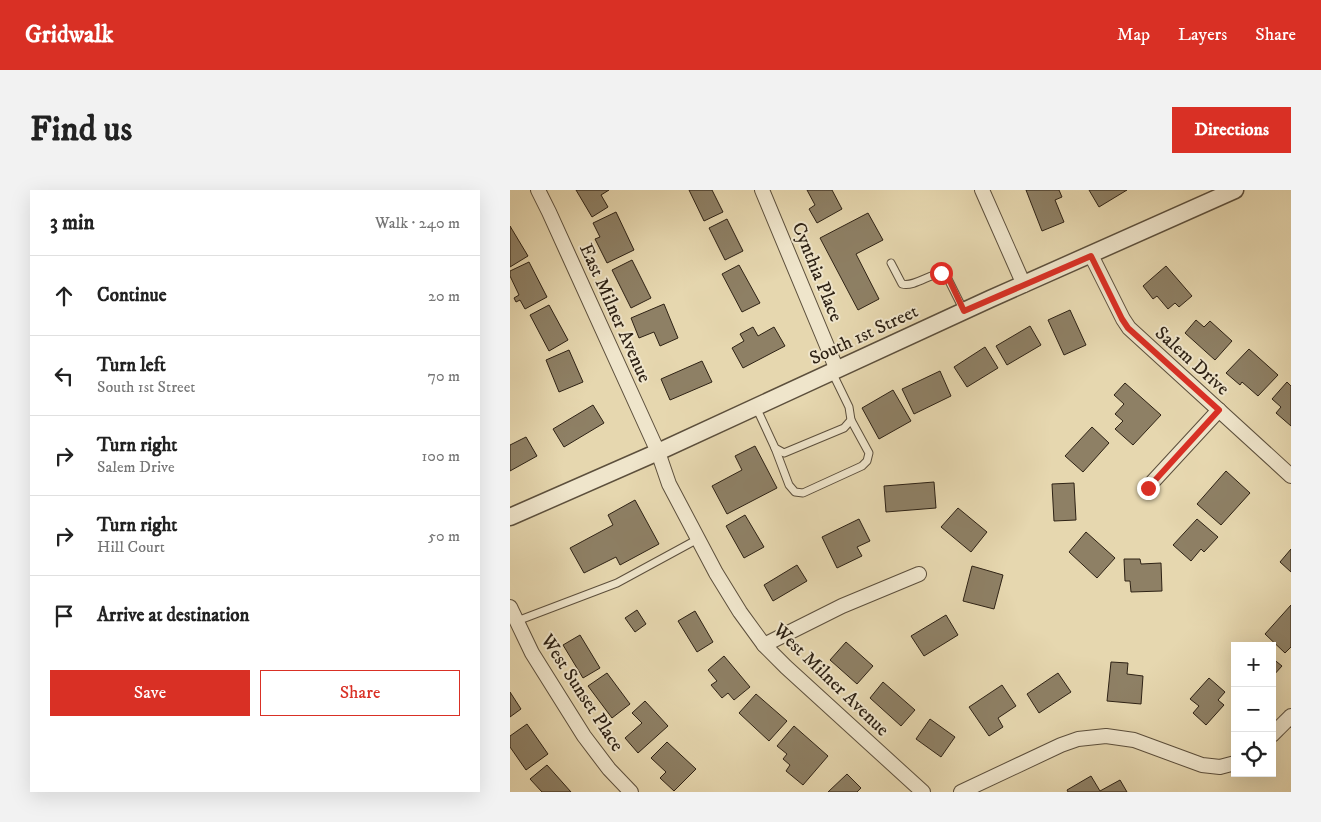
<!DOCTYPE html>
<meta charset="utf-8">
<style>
body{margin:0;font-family:"IM FELL DW Pica",serif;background:#f2f2f2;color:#222}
.controls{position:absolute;right:15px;bottom:15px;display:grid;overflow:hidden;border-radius:0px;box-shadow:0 5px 20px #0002}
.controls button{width:45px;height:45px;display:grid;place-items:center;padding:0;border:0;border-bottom:1px solid #e0e0e0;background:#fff;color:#222;font:25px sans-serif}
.stop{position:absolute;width:15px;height:15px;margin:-11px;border:4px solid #d93025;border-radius:50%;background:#fff}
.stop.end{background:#d93025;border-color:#fff;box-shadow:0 1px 5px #0008}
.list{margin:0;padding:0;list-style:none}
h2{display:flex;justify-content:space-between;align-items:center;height:65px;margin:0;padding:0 20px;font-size:21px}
h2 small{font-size:16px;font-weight:400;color:#767676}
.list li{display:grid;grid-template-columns:32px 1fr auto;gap:15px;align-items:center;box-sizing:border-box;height:80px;padding:0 20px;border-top:1px solid #e0e0e0}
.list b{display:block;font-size:19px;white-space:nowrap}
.list p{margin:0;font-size:16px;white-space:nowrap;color:#767676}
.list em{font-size:16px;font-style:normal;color:#767676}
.actions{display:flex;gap:10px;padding:15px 20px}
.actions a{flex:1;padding:11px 0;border:1px solid #d93025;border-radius:0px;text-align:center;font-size:18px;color:#d93025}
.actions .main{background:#d93025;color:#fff}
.icon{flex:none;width:28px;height:28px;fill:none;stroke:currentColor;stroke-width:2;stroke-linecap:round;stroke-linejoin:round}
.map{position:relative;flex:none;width:781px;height:602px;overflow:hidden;border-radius:0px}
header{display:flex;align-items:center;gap:30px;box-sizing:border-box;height:70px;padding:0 25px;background:#d93025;color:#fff}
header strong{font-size:24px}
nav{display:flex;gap:28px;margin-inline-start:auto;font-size:18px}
.intro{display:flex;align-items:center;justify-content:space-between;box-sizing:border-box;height:120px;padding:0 30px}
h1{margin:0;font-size:35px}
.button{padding:12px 22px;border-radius:0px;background:#d93025;color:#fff;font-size:18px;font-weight:700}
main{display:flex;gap:30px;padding:0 30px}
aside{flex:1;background:#fff;border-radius:0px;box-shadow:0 5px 20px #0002}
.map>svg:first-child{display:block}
</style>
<header>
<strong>Gridwalk</strong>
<nav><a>Map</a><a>Layers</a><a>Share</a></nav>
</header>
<div class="intro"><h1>Find us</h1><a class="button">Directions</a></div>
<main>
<aside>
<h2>3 min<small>Walk · 240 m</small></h2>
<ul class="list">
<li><svg class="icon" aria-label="ahead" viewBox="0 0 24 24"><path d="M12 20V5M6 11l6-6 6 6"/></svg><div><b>Continue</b></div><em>20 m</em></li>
<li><svg class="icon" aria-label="left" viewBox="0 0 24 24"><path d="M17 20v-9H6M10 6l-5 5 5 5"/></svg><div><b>Turn left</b><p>South 1st Street</p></div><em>70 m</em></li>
<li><svg class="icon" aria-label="right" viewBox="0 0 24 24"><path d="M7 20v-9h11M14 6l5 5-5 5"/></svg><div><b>Turn right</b><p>Salem Drive</p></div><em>100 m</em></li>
<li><svg class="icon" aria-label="right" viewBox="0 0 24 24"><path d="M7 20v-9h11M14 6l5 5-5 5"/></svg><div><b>Turn right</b><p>Hill Court</p></div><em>50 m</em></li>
<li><svg class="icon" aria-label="arrive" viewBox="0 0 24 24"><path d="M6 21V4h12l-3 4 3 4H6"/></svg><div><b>Arrive at destination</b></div></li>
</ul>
<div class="actions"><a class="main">Save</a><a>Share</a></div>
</aside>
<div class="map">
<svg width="781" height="602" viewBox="0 0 781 602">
<rect width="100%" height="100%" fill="#e6d7af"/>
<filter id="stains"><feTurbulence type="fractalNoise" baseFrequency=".004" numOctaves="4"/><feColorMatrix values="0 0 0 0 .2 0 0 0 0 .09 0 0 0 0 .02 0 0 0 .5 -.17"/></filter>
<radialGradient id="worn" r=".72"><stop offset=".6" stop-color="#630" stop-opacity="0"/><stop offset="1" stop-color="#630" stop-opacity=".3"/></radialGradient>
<g fill="#8e8065" stroke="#2e2215">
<path d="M66,0h33l-8,5 7,12 -16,10z"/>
<path d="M179,0h23l11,22 -19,9z"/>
<path d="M297,0h25l10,19 -25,14 -8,-14 6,-4z"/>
<path d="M516,0h33l3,7 -7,3 9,22 -22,9z"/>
<path d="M579,0h38l-28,17z"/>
<path d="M106,22l18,38 -27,13 -12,-24 5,-2 -7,-14z"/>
<path d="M358,23l15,27 -27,14 23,45 -21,11 -38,-72z"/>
<path d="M217,29l16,32 -18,9 -16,-32z"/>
<path d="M0,36l18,30 -18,11z"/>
<path d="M122,70l19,38 -20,10 -19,-38z"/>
<path d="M19,72l18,35 -22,12 -5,-9 -4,2 -2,-4 5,-3 -9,-19v-5z"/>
<path d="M229,75l21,38 -18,9 -20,-38z"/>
<path d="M656,76l26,30 -13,11 -4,-4 -7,6 -11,-13 -4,3 -10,-13z"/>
<path d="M154,114l14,34 -18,8 -6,-14 -15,6 -8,-20z"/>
<path d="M39,115l19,35 -19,11 -19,-36z"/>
<path d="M560,120l16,35 -22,10 -16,-35z"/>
<path d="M686,130l8,7 6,-6 22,20 -17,19 -30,-27z"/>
<path d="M520,136l11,19 -34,20 -11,-19z"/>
<path d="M243,137l5,9 16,-9 11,19 -42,22 -11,-20 12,-7 -4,-7z"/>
<path d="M475,157l13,21 -31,19 -13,-20z"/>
<path d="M739,159l29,26 -20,21 -16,-14 -2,3 -14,-12z"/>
<path d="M59,160l14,32 -24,10 -13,-32z"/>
<path d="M192,171l10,21 -42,18 -9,-21z"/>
<path d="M430,181l11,25 -37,18 -12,-25z"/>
<path d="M777,192l4,4v40l-15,-13 5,-6 -9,-8z"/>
<path d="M615,193l36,32 -28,30 -18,-16 8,-8 -8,-7 9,-10 -10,-9z"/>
<path d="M383,200l18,31 -32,18 -17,-31z"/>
<path d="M83,215l11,18 -40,24 -11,-18z"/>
<path d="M582,237l17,16 -26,29 -18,-16z"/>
<path d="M16,247l11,19 -27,15v-26z"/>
<path d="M245,256l22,42 -50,26 -15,-28 30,-16 -7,-14z"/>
<path d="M716,281l24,22 -29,32 -24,-21z"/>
<path d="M424,292l2,26 -50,4 -2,-26z"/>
<path d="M564,293l2,37 -22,1 -2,-37z"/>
<path d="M125,310l24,44 -39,21 -4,-8 -32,16 -14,-25 43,-23 -5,-10z"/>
<path d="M448,318l29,24 -16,20 -30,-25z"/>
<path d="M235,325l19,32 -20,11 -18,-32z"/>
<path d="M349,329l11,22 -13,6 5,9 -25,12 -15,-31z"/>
<path d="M687,329l21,18 -14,15 -3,-3 -10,12 -18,-16z"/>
<path d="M576,342l29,26 -18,20 -28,-26z"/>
<path d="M781,359v23l-11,-10z"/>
<path d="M614,369h16l1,5 20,-1 1,28 -31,1 -1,-11h-5z"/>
<path d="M287,375l10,16 -34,20 -9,-16z"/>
<path d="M462,376l31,9 -9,34 -31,-8z"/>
<path d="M781,415v42l-6,6 -20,-19z"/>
<path d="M127,420l9,14 -11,8 -10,-14z"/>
<path d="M185,421l18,31 -16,10 -19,-31z"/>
<path d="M436,425l12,20 -34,21 -13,-20z"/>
<path d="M70,445l20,33 -17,10 -20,-33z"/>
<path d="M336,452l27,24 -16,18 -27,-24z"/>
<path d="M214,466l26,31 -16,13 -6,-7 -6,5 -11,-13 6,-4 -9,-11z"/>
<path d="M762,468l10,8 -10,11z"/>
<path d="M601,472l17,1 -1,11 16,2 -2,28 -34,-3z"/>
<path d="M97,483l23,31 -18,14 -24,-32z"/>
<path d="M548,483l13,19 -32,21 -12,-19z"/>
<path d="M699,488l16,14 -7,8 6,5 -18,20 -13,-12 6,-7 -9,-7z"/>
<path d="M373,492l32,28 -14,16 -31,-28z"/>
<path d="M492,495l14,21 -18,12 5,9 -14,9 -20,-29z"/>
<path d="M0,502l11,17 -11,8z"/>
<path d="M246,504l31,27 -18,20 -30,-28z"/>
<path d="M135,511l23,25 -30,27 -13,-15 17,-15 -10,-10z"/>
<path d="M420,529l25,18 -14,20 -25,-18z"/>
<path d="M17,534l21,30 -22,16 -16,-23v-11z"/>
<path d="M284,536l34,30 -25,29 -17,-14 4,-6 -7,-6 4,-5 -10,-8z"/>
<path d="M157,552l29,27 -22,22 -14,-13 6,-6 -15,-14z"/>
<path d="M37,575l24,27h-29l-12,-13z"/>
<path d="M337,584l14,14 -4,4h-29z"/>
<path d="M581,586l9,15 20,-11 7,12h-59l-1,-2z"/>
</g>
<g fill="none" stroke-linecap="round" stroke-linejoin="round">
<g stroke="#5c4f3c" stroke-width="9">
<g id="service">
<path d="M381,73l11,21c12,3 26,-9 39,-11l6,4 17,34"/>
<path d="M246,217l19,41 9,5 60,-25 7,-8 -2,-13 -17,-35"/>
<path d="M265,258l14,37 6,7 8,1 59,-27 5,-5 2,-8 -18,-33"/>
<path d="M7,431l100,-38 81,-44"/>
</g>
</g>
<g stroke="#5c4f3c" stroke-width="16">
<g id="minor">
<path d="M28,0l11,22 109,240 11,32 47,89 24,39 24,33 22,22 137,125"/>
<path d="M252,0l75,180"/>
<path d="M472,0l42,95"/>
<path d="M581,65l32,64 6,9 162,148"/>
<path d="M637,298l72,-78"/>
<path d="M0,417l22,46 52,83 25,33 22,23"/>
<path d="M254,455l78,-39 77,-32"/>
<path d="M762,545l19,-19"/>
<path d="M451,602l100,-47 17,-6 28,-3 28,4 68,25 18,2 15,-4"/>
</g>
</g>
<g stroke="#5c4f3c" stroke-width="19">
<path id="tertiary" d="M0,327l148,-65 332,-153 245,-109"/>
</g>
<use href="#service" stroke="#efe5cb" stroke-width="7"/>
<use href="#minor" stroke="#efe5cb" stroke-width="14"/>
<use href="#tertiary" stroke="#efe5cb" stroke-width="16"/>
</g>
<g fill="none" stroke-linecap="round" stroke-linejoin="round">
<path stroke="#d93025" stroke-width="6" d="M431,83l7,4 16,34 127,-55 31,63 6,9 91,82 -71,78"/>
</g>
<g text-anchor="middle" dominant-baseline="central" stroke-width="4" stroke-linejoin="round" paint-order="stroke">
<g font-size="19" fill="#2e2215" stroke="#efe5cb">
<text transform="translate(307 82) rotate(68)">Cynthia Place</text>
<text transform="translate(105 123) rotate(66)">East Milner Avenue</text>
<text transform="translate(354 145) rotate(-25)">South 1st Street</text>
<text transform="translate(682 171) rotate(42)">Salem Drive</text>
<text transform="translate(321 490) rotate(44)">West Milner Avenue</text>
<text transform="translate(72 503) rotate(57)">West Sunset Place</text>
</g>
</g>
<rect width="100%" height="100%" filter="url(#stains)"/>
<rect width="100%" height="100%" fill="url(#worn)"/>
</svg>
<div class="controls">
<button>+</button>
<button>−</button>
<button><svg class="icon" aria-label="locate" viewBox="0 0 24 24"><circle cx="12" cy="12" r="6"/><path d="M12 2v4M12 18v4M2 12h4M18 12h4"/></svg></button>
</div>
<div class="stop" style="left:431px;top:83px"></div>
<div class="stop end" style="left:638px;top:298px"></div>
</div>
</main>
